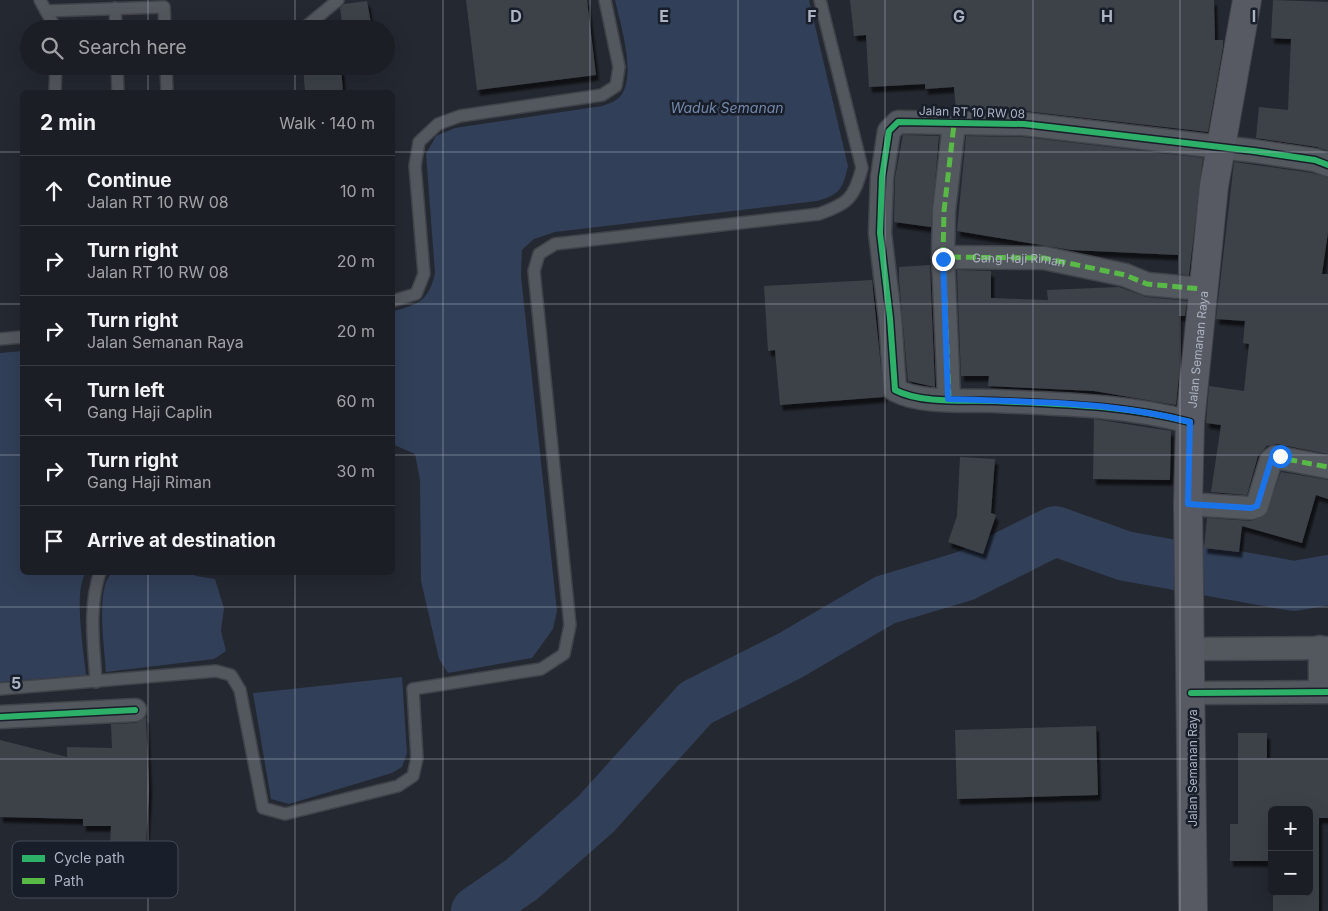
<!DOCTYPE html>
<meta charset="utf-8">
<style>
body{margin:0;font-family:Inter,sans-serif;background:#24272c;color:#f1f3f6}
.controls{position:absolute;right:15px;bottom:15px;display:grid;overflow:hidden;border-radius:8px;box-shadow:0 5px 20px #0002}
.controls button{width:45px;height:45px;display:grid;place-items:center;padding:0;border:0;border-bottom:1px solid #393c41;background:#1b1e24;color:#f1f3f6;font:25px sans-serif}
.stop{position:absolute;width:15px;height:15px;margin:-11px;border:4px solid #1a73e8;border-radius:50%;background:#fff}
.stop.end{background:#1a73e8;border-color:#fff;box-shadow:0 1px 5px #0008}
.list{margin:0;padding:0;list-style:none}
h2{display:flex;justify-content:space-between;align-items:center;height:65px;margin:0;padding:0 20px;font-size:21px}
h2 small{font-size:16px;font-weight:400;color:#a0a2a6}
.list li{display:grid;grid-template-columns:32px 1fr auto;gap:15px;align-items:center;box-sizing:border-box;height:70px;padding:0 20px;border-top:1px solid #393c41}
.list b{display:block;font-size:19px;white-space:nowrap}
.list p{margin:0;font-size:16px;white-space:nowrap;color:#a0a2a6}
.list em{font-size:16px;font-style:normal;color:#a0a2a6}
.icon{flex:none;width:28px;height:28px;fill:none;stroke:currentColor;stroke-width:2;stroke-linecap:round;stroke-linejoin:round}
.map{position:relative;flex:none;width:1328px;height:911px;overflow:hidden}
.search{position:absolute;background:#1b1e24;box-shadow:0 5px 20px #0002;left:20px;top:20px;width:375px;height:55px;display:flex;align-items:center;gap:12px;box-sizing:border-box;padding:0 18px;border-radius:28px;color:#a0a2a6;font-size:19px}
.panel{position:absolute;background:#1b1e24;box-shadow:0 5px 20px #0002;left:20px;top:90px;width:375px;height:485px;border-radius:8px}
.map>svg:first-child{display:block}
</style>
<div class="map">
<svg width="1328" height="911" viewBox="0 0 1328 911">
<defs>
<filter id="shadow"><feDropShadow dx="3" dy="5.5" stdDeviation="1" flood-color="#0009"/></filter>
</defs>
<rect width="100%" height="100%" fill="#242830"/>
<g fill="#313f58">
<path d="M615,0h194l39,166c-5,22 -8,29 -31,35l-262,31 -21,7 -12,11 -1,26 36,335 -4,18 -21,29 -84,15 -9,-14 -18,-78 -1,-101 -5,-26 -23,-10 1,-133c26,-6 36,-11 42,-38l-9,-119 10,-18 19,-8 147,-22c4,-2 10,-3 14,-6 24,-16 4,-77 -1,-100z"/>
<path d="M22,351v221l64,1c-13,17 -2,79 0,102l-86,7v-329z"/>
<path d="M112,573h81l3,3 19,3 9,29 -3,23 5,20 -12,8 -108,13c-1,-22 -11,-85 6,-99z"/>
<path d="M402,677l5,76 -5,14 -10,6 -103,31 -18,-5 -18,-106z"/>
</g>
<g fill="none" stroke-linecap="round" stroke-linejoin="round">
<path stroke="#313f58" stroke-width="50" d="M476,911l45,-31 75,-66 100,-111 95,-48 94,-55 80,-24 90,-45 70,25 169,30 34,-6"/>
</g>
<g fill="#3e4249" filter="url(#shadow)">
<path d="M466,0h121l9,75 -119,15z"/>
<path d="M850,0h364l1,40h8v7l-15,85 -183,-21 -69,-1 -2,-23 -29,2v-5l-56,3 -3,-52 -12,1z"/>
<path d="M1273,0l55,2v149l-11,-4 -61,-9 3,-31 29,3 3,-71 -20,-1z"/>
<path d="M367,1l5,28h-29l-3,-21 4,-4z"/>
<path d="M303,66h38l2,26h-38z"/>
<path d="M903,135l36,1 -8,91 -37,-5 1,-44z"/>
<path d="M966,136l57,1 180,21 -14,117 -11,-1v-19l-107,-5 -114,-19z"/>
<path d="M1234,162l78,11 16,5v54l-6,42h6v180l-51,-10 -10,2 -9,10 -11,39 -36,-3 10,-67 -15,-2 3,-37 35,5 5,-47 -6,-1 2,-22 -29,-2z"/>
<path d="M930,265l5,122 -27,-6 -9,-102v-12z"/>
<path d="M957,270l34,1v27l57,2 -1,-10 72,-3 27,10 41,4 -2,15h-6v60l-3,29 -82,-14 -106,-5 1,-10h-28z"/>
<path d="M872,280l12,117 -104,8 -5,-55 -7,1 -4,-65z"/>
<path d="M1094,419l77,12 -1,49 -77,-1z"/>
<path d="M960,457l35,2 -4,54 5,2 -13,39 -35,-12 9,-26z"/>
<path d="M1281,472l47,8v19l-12,-4 -14,48 -60,-17 -3,26 -35,-4 3,-30 44,3 15,-6z"/>
<path d="M146,717l3,73 -3,56 -36,-2 1,-18h-28v-7l-83,-2v-77l67,17v-10l45,1 -1,-24 25,-1z"/>
<path d="M1096,726l2,69 -141,4 -2,-69z"/>
<path d="M1238,733h29v25h61v60h-9v93h-46v-19h36v-82h-37v57h-3v-6h-39v-37h8z"/>
</g>
<g fill="none" stroke-linecap="round" stroke-linejoin="round">
<g stroke="#404349" stroke-width="14">
<g id="lane">
<path d="M40,0l16,29"/>
<path d="M115,8l1,21"/>
<path d="M46,11l118,-4 1,22"/>
<path d="M303,29l35,-29"/>
<path d="M117,66l1,26"/>
<path d="M166,66l1,26"/>
<path d="M55,92l1,-26"/>
<path d="M392,301l24,-7 8,-20 -9,-108 4,-24 19,-18 22,-8 142,-21 14,-9 3,-19 -14,-67"/>
<path d="M0,339l22,-2"/>
<path d="M96,682c-2,-37 -8,-74 4,-110"/>
<path d="M0,689l216,-18 15,4 9,15 23,118 22,6 113,-28 15,-10 4,-18 -4,-69 128,-20 23,-15 6,-29 -36,-354 5,-17 16,-10 264,-30c30,-11 35,-16 43,-46l-42,-168"/>
</g>
</g>
<g stroke="#404349" stroke-width="25">
<g id="street">
<path d="M943,257l1,-46 10,-87"/>
<path id="s1" d="M949,399l-6,-142 101,1 81,17 22,9 55,5"/>
<path d="M1190,422c-64,-17 -129,-18 -194,-21 -30,-1 -75,3 -101,-11l-5,-72 -10,-85 2,-56 7,-46 9,-9 126,2 230,27 61,9 13,5"/>
<path d="M1188,504l63,4 6,-2 14,-46 4,-3 53,10"/>
<path d="M1320,647v44"/>
<path d="M1191,649l137,-1"/>
<path d="M1191,693l137,-1"/>
<path d="M0,717l135,-7"/>
</g>
</g>
<g stroke="#404349" stroke-width="30">
<g id="secondary">
<path id="s2" d="M1193,911l-5,-407 2,-82 24,-236 33,-186"/>
</g>
</g>
<use href="#lane" stroke="#53575e" stroke-width="11"/>
<use href="#street" stroke="#53575e" stroke-width="22"/>
<use href="#secondary" stroke="#575a63" stroke-width="28"/>
<g stroke="#58b947" stroke-width="5" stroke-dasharray="10 5" stroke-linecap="butt">
<path d="M943,257l1,-46 10,-87"/>
<path d="M949,399l-6,-142 101,1 81,17 22,9 55,5"/>
<path d="M1188,504l63,4 6,-2 14,-46 4,-3 53,10"/>
</g>
<g stroke="#181e2a" stroke-width="9">
<g id="cycleway">
<path d="M1190,422c-64,-17 -129,-18 -194,-21 -30,-1 -75,3 -101,-11l-5,-72 -10,-85 2,-56 7,-46 9,-9 126,2 230,27 61,9 13,5"/>
<path d="M1191,693l137,-1"/>
<path d="M0,717l135,-7"/>
</g>
</g>
<use href="#cycleway" stroke="#2db169" stroke-width="6"/>
</g>
<g fill="none" stroke-linecap="round" stroke-linejoin="round">
<path stroke="#1a73e8" stroke-width="6" d="M943,259l5,140c81,3 163,2 242,23l-2,82 63,4 6,-2 14,-46 9,-4"/>
</g>
<path fill="none" stroke="#acb3c3" stroke-width="1" stroke-opacity="0.55" d="M148,0v29M295,0v29M443,0v911M590,0v911M738,0v911M885,0v911M1033,0v911M1180,0v911M148,66v26M295,66v26M0,152h22M392,152h936M0,304h22M392,304h936M0,455h22M392,455h936M148,572v339M295,572v339M0,607h1328M0,759h1328"/>
<g text-anchor="middle" dominant-baseline="central" stroke-width="5" stroke-linejoin="round" paint-order="stroke">
<g font-size="12" fill="#acb3c3" stroke="#181e2a">
<text transform="translate(972 112) rotate(2)">Jalan RT 10 RW 08</text>
<text stroke="none"><textPath href="#s1" startOffset="218">Gang Haji Riman</textPath></text>
<text stroke="none"><textPath href="#s2" startOffset="562">Jalan Semanan Raya</textPath></text>
<text transform="translate(1192 768) rotate(-90)">Jalan Semanan Raya</text>
</g>
<g font-size="14" font-style="italic" fill="#7488ab" stroke="#181e2a">
<text x="727" y="107">Waduk Semanan</text>
</g>
</g>
<rect x="12" y="841" width="166" height="57" rx="8" fill="#181e2a" stroke="#444b58" stroke-width="1"/>
<rect x="22" y="855" width="23" height="7" fill="#2db169"/>
<rect x="22" y="878" width="23" height="6" fill="#58b947"/>
<g font-size="14" fill="#acb3c3">
<text x="54" y="863">Cycle path</text>
<text x="54" y="886">Path</text>
</g>
<g font-size="16" text-anchor="middle" font-weight="bold" fill="#acb3c3" stroke="#181e2a" stroke-width="5" stroke-linejoin="round" paint-order="stroke">
<text x="516" y="22">D</text>
<text x="664" y="22">E</text>
<text x="812" y="22">F</text>
<text x="959" y="22">G</text>
<text x="1107" y="22">H</text>
<text x="1254" y="22">I</text>
<text x="16" y="689">5</text>
</g>
</svg>
<div class="controls">
<button>+</button>
<button>−</button>
</div>
<div class="stop" style="left:1280px;top:456px"></div>
<div class="stop end" style="left:943px;top:259px"></div>
<div class="search"><svg class="icon" aria-label="search" viewBox="0 0 24 24"><circle cx="10" cy="10" r="6"/><path d="M15 15l6 6"/></svg>Search here</div>
<section class="panel">
<h2>2 min<small>Walk · 140 m</small></h2>
<ul class="list">
<li><svg class="icon" aria-label="ahead" viewBox="0 0 24 24"><path d="M12 20V5M6 11l6-6 6 6"/></svg><div><b>Continue</b><p>Jalan RT 10 RW 08</p></div><em>10 m</em></li>
<li><svg class="icon" aria-label="right" viewBox="0 0 24 24"><path d="M7 20v-9h11M14 6l5 5-5 5"/></svg><div><b>Turn right</b><p>Jalan RT 10 RW 08</p></div><em>20 m</em></li>
<li><svg class="icon" aria-label="right" viewBox="0 0 24 24"><path d="M7 20v-9h11M14 6l5 5-5 5"/></svg><div><b>Turn right</b><p>Jalan Semanan Raya</p></div><em>20 m</em></li>
<li><svg class="icon" aria-label="left" viewBox="0 0 24 24"><path d="M17 20v-9H6M10 6l-5 5 5 5"/></svg><div><b>Turn left</b><p>Gang Haji Caplin</p></div><em>60 m</em></li>
<li><svg class="icon" aria-label="right" viewBox="0 0 24 24"><path d="M7 20v-9h11M14 6l5 5-5 5"/></svg><div><b>Turn right</b><p>Gang Haji Riman</p></div><em>30 m</em></li>
<li><svg class="icon" aria-label="arrive" viewBox="0 0 24 24"><path d="M6 21V4h12l-3 4 3 4H6"/></svg><div><b>Arrive at destination</b></div></li>
</ul>
</section>
</div>
